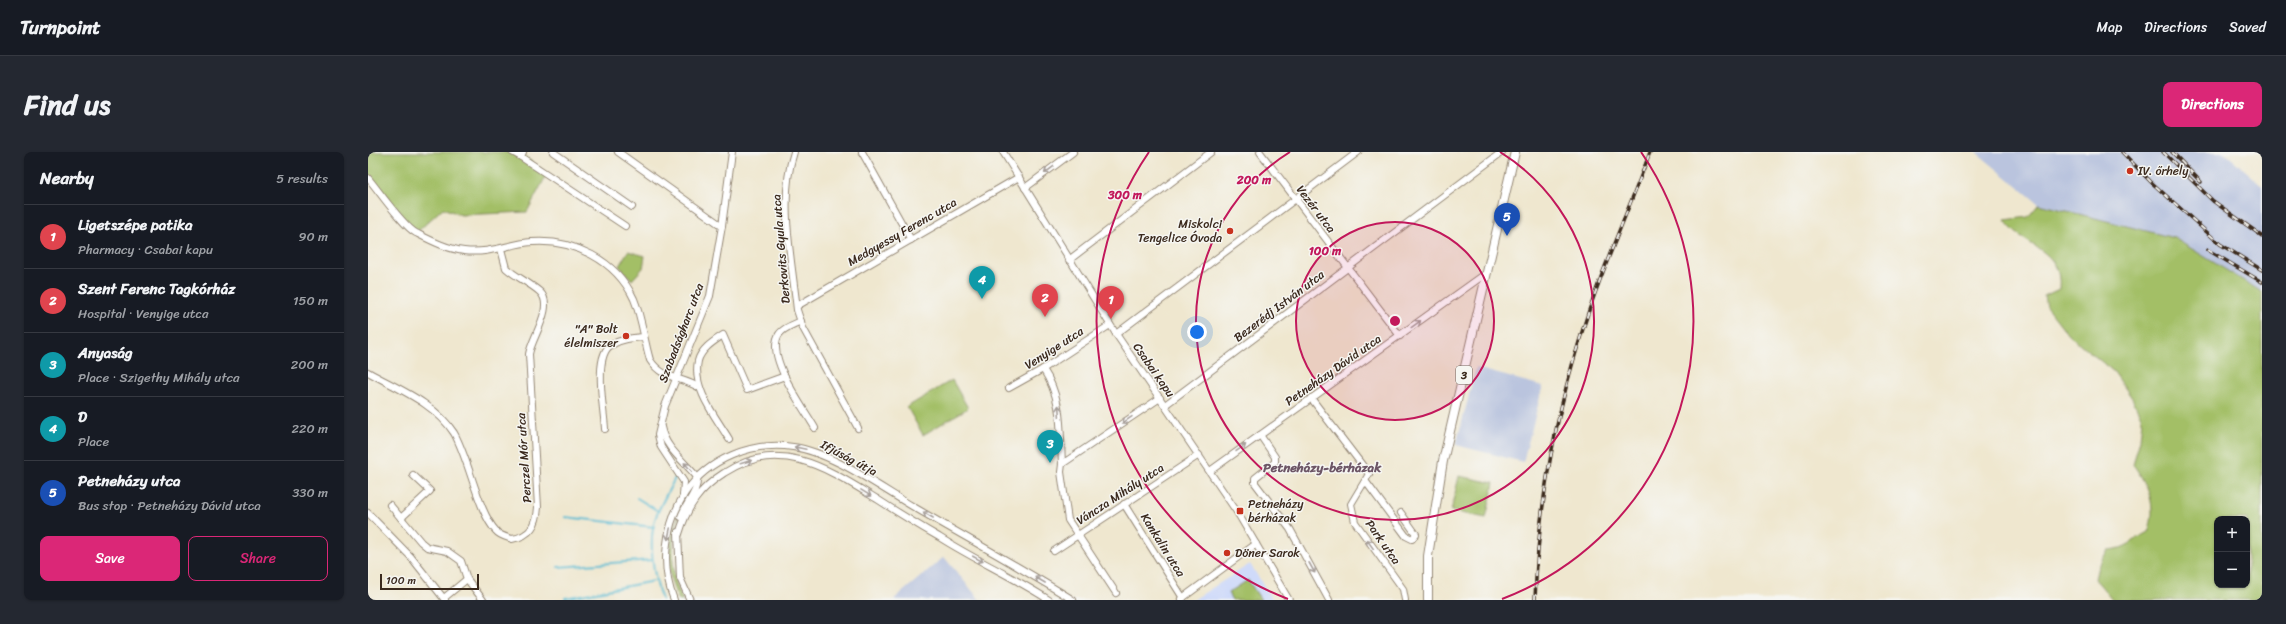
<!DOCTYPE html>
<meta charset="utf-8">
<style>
body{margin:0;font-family:Sriracha,sans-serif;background:#242831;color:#f1f3f6}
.controls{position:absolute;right:12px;bottom:12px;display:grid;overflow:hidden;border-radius:8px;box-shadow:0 1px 3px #0004}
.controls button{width:36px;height:36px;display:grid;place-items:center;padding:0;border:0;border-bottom:1px solid #363941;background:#171b24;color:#f1f3f6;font:20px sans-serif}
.scale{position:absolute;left:12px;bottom:10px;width:99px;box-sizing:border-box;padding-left:4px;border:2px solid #3b2a1e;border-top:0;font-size:11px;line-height:14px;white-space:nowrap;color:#3b2a1e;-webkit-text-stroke:3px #f6f6f2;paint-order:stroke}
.you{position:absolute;left:829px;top:180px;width:14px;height:14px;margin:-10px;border:3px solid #fff;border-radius:50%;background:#1a73e8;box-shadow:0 0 0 6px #1a73e833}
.badge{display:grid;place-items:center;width:26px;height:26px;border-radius:50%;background:#db2777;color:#fff;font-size:13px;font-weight:700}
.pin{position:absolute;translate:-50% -33px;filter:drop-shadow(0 1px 2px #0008)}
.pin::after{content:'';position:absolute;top:21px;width:14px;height:12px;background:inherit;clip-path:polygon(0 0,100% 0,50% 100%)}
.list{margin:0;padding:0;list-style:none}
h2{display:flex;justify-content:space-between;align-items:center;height:52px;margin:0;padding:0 16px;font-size:17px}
h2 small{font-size:13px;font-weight:400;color:#9ea1a6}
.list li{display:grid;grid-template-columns:26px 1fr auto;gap:12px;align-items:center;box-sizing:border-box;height:64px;padding:0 16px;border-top:1px solid #363941}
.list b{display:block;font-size:15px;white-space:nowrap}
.list p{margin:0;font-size:13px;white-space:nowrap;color:#9ea1a6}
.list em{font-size:13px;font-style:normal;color:#9ea1a6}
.actions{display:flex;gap:8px;padding:12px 16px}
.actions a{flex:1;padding:9px 0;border:1px solid #db2777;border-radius:8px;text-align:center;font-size:14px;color:#db2777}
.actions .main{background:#db2777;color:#fff}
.map{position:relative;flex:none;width:1894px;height:448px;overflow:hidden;border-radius:8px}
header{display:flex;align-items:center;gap:24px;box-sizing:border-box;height:56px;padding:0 20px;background:#171b24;border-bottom:1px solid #363941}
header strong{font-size:19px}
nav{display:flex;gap:22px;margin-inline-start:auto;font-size:14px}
.intro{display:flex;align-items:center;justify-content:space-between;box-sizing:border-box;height:96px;padding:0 24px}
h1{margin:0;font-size:28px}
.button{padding:10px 18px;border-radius:8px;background:#db2777;color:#fff;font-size:14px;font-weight:700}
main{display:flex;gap:24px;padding:0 24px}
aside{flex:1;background:#171b24;border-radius:8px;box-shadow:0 1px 3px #0004}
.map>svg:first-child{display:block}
</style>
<header>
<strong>Turnpoint</strong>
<nav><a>Map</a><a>Directions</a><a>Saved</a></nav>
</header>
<div class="intro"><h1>Find us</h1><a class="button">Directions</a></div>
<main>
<aside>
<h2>Nearby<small>5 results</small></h2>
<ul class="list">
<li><span class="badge" style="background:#e0444e">1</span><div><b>Ligetszépe patika</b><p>Pharmacy · Csabai kapu</p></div><em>90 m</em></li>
<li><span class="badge" style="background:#e0444e">2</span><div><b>Szent Ferenc Tagkórház</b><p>Hospital · Venyige utca</p></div><em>150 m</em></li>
<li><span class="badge" style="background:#0f9aa8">3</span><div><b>Anyaság</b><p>Place · Szigethy Mihály utca</p></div><em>200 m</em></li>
<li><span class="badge" style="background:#0f9aa8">4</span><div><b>D</b><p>Place</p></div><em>220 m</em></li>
<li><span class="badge" style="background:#1a4fb4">5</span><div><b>Petneházy utca</b><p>Bus stop · Petneházy Dávid utca</p></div><em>330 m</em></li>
</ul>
<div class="actions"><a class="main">Save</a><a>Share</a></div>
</aside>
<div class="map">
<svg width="1894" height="448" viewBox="0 0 1894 448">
<rect width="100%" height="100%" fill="#f6f6f2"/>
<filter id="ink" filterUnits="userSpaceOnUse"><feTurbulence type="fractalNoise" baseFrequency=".025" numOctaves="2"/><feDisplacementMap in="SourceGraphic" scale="8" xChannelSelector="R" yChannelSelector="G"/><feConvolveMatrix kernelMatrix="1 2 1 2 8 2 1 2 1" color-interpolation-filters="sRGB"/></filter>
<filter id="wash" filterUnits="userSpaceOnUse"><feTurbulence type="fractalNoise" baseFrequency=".012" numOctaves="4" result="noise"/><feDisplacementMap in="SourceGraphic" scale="16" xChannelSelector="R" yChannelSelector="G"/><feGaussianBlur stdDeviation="0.9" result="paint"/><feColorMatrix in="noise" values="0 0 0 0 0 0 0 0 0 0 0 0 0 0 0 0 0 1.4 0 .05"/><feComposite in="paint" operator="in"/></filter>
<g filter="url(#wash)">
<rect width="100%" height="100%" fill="#efe7cf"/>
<path fill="#cfdaf9" d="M882,412l23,36h-80z"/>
<g fill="#bac4de">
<path d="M1608,0h248l38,33v107l-88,-54 -135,-34z"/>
<path d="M1108,216l67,18 -20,76 -67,-17z"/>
<path d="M576,405l36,43h-87z"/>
</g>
<g fill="#a3bf66" stroke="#6f7442" fill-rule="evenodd">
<path d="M0,0h151l28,22 -20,38 -66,3 -18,-7 -27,25 -48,-55z"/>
<path d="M1671,52l135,34 88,54v308h-149l-18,-21 3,-13 10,-16c20,-1 24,-10 40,-18 10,-26 0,-46 -15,-68l7,-24 2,-21 -10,-21 -18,-26 -46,-38 -22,-28 -2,-10 15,-7c4,-42 -36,-40 -54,-69l23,-3zM1849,367h30v66h-30z"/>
<path d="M260,99l17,5 -2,12 -11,12 -13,-14z"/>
<path d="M584,228l16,28 -45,27 -16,-28z"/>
<path d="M1091,324l35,7 -8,35 -35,-7z"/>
<path d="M325,334c1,5 -8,15 -10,21 -13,27 -14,66 0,93h-4c-21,-37 -6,-81 14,-114z"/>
<path d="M880,428l13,20h-29l-4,-7z"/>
</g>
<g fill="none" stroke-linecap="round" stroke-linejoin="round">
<g stroke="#55bbd3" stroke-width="2">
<path d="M269,346l21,13"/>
<path d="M197,365l89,10"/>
<path d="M190,415l94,-7"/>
<path d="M197,446l89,-17"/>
<path d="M294,448c-9,-23 -15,-63 -5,-86 5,-12 12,-24 18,-36"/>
</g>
</g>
</g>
<g filter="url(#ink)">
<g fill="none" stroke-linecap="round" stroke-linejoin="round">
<g stroke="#958876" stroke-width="8">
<g id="minor">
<path d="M144,0l9,5"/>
<path d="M155,0l-2,5 104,69"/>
<path d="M185,0l79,55"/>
<path d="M250,0l104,74"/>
<path d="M426,0c-16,47 -2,109 3,158l6,18 55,100"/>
<path d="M494,0l49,88"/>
<path d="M635,0l113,182 121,178 52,88"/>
<path d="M892,0l140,184"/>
<path d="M0,26c11,13 35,48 48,55 14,7 31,16 48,18 27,3 44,-7 68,-9 41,-3 84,18 102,57 8,19 10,41 16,61 13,20 30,16 50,28"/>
<path d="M657,36l48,-36"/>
<path d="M701,108l142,-108"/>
<path d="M429,154l222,-129"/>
<path d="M433,169c-8,4 -19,7 -23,15 -11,23 25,71 37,92"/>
<path d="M748,182l242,-182"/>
<path d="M675,217c20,30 17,60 19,95l-1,8 7,48 48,73"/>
<path d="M0,220c30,17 67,31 86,61 15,26 24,79 42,98 4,5 10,6 16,8 19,-3 25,-15 26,-32l-9,-153c3,-17 26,-48 11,-62 -10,-9 -24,-15 -34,-24l-5,-19"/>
<path d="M641,236l34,-19 67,-44"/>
<path d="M943,246l58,76 -18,30 4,18 48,67 2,11"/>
<path d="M797,253l337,-253"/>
<path d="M293,275c4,21 23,34 36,50 2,14 -12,27 -16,40"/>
<path d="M237,277c-1,-20 -12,-73 6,-84 10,-6 22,-7 33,-8"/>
<path d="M892,283l15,22v5l-20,16v5l35,46 39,71"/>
<path d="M361,287c-13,-22 -37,-50 -31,-78 3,-12 16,-20 25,-26l24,55 38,-14"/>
<path d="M694,312l98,-66"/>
<path d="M842,319l278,-199"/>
<path d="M998,330l40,54 6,3 4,-5 -15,-21"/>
<path d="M315,343l1,-13 -23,-35 -3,-12 7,-29 45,-110 12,-70 10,-74"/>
<path d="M756,352l59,94"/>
<path d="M22,353l31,37 6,5 20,4 14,10 6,18 16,21"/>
<path d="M0,361l43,44 34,43"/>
<path d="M33,366l29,-27 -17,-16"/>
<path d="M310,380l2,46 10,22"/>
<path d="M311,382c8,-27 21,-46 45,-61 56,-37 104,-4 153,26 20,13 41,26 62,38 36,23 75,40 110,63"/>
<path d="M686,399l145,-96"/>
<path d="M76,446l23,-19"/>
<path d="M813,447l75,-55"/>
<path d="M306,448c-14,-35 -9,-75 11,-107 23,-34 67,-52 108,-46 38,5 85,39 119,59 53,31 108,61 161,94"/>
</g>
</g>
<g stroke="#958876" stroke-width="10">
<path id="major" d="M1060,448v-44l15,-95 72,-309"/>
</g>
<use href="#minor" stroke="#fff" stroke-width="6"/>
<use href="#major" stroke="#fff" stroke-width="8"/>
<g stroke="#3b2a1e" stroke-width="3.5">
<g id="rail">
<path d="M1754,0l29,30 69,62 42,26"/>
<path d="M1795,0l50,49 49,35"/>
<path d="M1804,0l29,30"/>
<path d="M1840,98l54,32"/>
<path d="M1167,448c3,-88 18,-174 44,-258 19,-65 48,-127 71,-190"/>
</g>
</g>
<use href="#rail" stroke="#f6f6f2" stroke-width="2" stroke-dasharray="6" stroke-linecap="butt"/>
</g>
<defs><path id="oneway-shaft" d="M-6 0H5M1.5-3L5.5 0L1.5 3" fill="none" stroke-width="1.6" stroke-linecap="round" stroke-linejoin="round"/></defs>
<g stroke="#a79f9a">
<use href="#oneway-shaft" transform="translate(681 18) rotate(143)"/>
<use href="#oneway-shaft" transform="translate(1048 172) rotate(-36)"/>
<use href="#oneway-shaft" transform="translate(691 259) rotate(-94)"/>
<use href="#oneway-shaft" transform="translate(759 268) rotate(146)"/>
<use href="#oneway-shaft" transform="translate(432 296) rotate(-168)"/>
<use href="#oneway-shaft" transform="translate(873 296) rotate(-35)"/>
<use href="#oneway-shaft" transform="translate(378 310) rotate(-17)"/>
<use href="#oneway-shaft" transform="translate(320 315) rotate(-132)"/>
<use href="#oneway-shaft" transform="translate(498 341) rotate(31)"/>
<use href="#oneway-shaft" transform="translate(560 363) rotate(-150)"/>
<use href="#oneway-shaft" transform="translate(301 382) rotate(102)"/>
<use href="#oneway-shaft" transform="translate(1002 392) rotate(-126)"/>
<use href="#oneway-shaft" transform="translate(610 407) rotate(28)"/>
<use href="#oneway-shaft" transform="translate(944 416) rotate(61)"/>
<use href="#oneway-shaft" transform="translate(672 428) rotate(-150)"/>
</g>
</g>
<circle cx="1027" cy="169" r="99" fill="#c2185b" fill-opacity=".12"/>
<g fill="none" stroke="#c2185b" stroke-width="2">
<circle cx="1027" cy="169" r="99"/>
<path d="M1132 0A199 199 0 1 1 922 0"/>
<path d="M920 447A298 298 0 0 1 781 0M1273 0A298 298 0 0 1 1134 447"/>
</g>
<g fill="#c8321e" stroke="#f6f6f2" stroke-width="1.5">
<circle cx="1762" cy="19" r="4"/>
<circle cx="862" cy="79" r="4"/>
<circle cx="258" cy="184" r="4"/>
<rect x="868" y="355" width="8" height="8" rx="2"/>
<circle cx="859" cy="401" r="4"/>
</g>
<g text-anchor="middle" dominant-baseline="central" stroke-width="3" stroke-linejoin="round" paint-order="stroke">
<rect fill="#f6f6f2" stroke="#73675e" stroke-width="1" x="1088" y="214" width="16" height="18" rx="3"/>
<g font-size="11" font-weight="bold" fill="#3b2a1e">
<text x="1096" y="223">3</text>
</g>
<g font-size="12" fill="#3b2a1e" stroke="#f6f6f2" text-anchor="start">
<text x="1770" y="19">IV. őrhely</text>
<text x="854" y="72" text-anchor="end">Miskolci<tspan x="854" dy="14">Tengelice Óvoda</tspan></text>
<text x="250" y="177" text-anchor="end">"A" Bolt<tspan x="250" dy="14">élelmiszer</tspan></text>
<text x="880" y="352">Petneházy<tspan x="880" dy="14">bérházak</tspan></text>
<text x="867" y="401">Döner Sarok</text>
</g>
<g font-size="12" fill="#3b2a1e" stroke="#f6f6f2">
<text transform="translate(948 57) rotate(53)">Vezér utca</text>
<text transform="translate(534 80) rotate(-30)">Medgyessy Ferenc utca</text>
<text transform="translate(413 97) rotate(-95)">Derkovits Gyula utca</text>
<text transform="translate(911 154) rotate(-37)">Bezerédj István utca</text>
<text transform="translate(313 181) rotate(-69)">Szabadságharc utca</text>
<text transform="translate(686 196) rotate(-33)">Venyige utca</text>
<text transform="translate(786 218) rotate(55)">Csabai kapu</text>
<text transform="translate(965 218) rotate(-35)">Petneházy Dávid utca</text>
<text transform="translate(156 306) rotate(-94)">Perczel Mór utca</text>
<text transform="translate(481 306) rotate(28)">Ifjúság útja</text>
<text transform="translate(752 342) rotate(-33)">Váncza Mihály utca</text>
<text transform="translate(1015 390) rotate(55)">Park utca</text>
<text transform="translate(795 393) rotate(58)">Kankalin utca</text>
</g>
<g font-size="13" font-weight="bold" fill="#6d5666" stroke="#f6f6f2">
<text x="954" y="315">Petneházy-bérházak</text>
</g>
</g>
<circle cx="1027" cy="169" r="6" fill="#c2185b" stroke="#f6f6f2" stroke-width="2"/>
<g font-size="12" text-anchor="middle" font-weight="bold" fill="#c2185b" stroke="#f6f6f2" stroke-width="3" stroke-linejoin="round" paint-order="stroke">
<text x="886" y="32">200 m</text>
<text x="757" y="47">300 m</text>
<text x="957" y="103">100 m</text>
</g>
</svg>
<div class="controls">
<button>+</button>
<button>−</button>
</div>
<div class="scale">100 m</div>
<div class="you"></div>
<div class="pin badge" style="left:743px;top:167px;background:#e0444e">1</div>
<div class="pin badge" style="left:677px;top:165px;background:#e0444e">2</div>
<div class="pin badge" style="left:682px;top:311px;background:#0f9aa8">3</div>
<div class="pin badge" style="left:614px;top:147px;background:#0f9aa8">4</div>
<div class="pin badge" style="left:1139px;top:84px;background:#1a4fb4">5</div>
</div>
</main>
